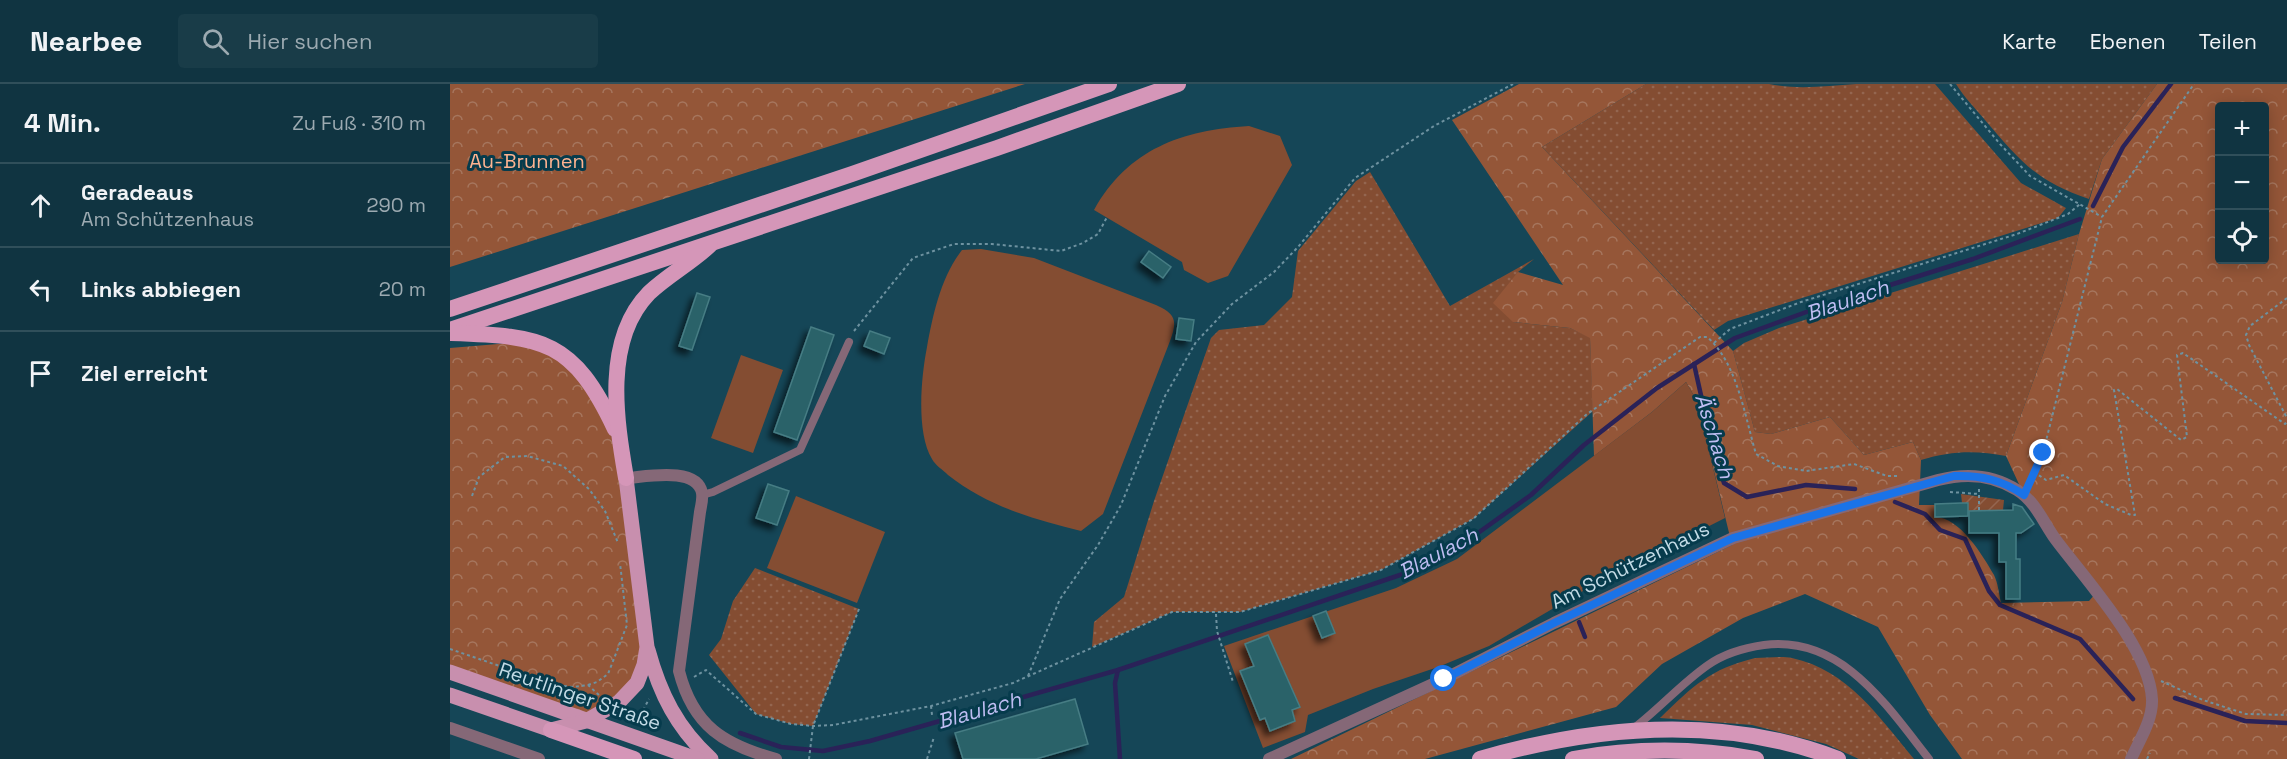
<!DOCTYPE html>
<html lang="de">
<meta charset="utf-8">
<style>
body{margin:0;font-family:"Space Grotesk",sans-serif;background:#193c48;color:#f1f3f6}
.controls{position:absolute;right:18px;top:18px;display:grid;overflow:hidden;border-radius:6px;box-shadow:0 3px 15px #0003}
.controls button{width:54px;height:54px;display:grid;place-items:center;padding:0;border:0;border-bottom:2px solid #304f5a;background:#103441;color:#f1f3f6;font:30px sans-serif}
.stop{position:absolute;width:18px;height:18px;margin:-14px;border:4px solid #1a73e8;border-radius:50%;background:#fff}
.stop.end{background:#1a73e8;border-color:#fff;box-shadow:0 2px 6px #0008}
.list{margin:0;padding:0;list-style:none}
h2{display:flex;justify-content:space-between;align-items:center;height:78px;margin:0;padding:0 24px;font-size:26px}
h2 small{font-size:20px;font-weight:400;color:#9caab1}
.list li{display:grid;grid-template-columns:39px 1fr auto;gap:18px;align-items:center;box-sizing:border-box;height:84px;padding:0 24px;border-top:2px solid #304f5a}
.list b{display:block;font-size:22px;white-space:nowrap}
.list p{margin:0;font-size:20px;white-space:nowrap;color:#9caab1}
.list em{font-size:20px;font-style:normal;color:#9caab1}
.icon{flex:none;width:33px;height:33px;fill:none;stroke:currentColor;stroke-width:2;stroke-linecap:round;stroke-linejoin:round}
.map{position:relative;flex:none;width:1837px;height:675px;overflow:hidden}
header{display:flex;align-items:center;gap:36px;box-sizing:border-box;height:84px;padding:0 30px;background:#103441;border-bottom:2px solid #304f5a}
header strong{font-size:28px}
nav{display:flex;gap:33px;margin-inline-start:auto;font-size:21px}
.search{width:420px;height:54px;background:#193c48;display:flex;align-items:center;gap:15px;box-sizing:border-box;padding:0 21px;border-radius:6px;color:#9caab1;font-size:22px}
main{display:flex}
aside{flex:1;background:#103441}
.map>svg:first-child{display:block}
</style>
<header>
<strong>Nearbee</strong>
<div class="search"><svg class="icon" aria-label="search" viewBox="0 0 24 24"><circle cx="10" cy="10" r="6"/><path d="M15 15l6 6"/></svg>Hier suchen</div>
<nav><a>Karte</a><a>Ebenen</a><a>Teilen</a></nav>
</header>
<main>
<aside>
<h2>4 Min.<small>Zu Fuß · 310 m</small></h2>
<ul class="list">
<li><svg class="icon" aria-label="ahead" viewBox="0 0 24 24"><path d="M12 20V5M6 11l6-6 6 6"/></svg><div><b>Geradeaus</b><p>Am Schützenhaus</p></div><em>290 m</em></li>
<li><svg class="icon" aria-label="left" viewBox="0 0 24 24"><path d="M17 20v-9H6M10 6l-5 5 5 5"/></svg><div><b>Links abbiegen</b></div><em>20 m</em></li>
<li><svg class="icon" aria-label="arrive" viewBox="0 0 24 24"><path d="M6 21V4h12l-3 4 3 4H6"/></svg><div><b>Ziel erreicht</b></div></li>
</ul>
</aside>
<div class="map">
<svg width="1837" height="675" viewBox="0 0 1837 675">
<defs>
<pattern id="grass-dots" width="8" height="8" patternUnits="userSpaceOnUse" patternTransform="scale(1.5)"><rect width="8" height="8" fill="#844d32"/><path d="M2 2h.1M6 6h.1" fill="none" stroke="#946650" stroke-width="1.8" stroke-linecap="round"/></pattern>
<pattern id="forest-crowns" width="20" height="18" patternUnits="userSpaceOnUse" patternTransform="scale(1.5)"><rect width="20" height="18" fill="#945638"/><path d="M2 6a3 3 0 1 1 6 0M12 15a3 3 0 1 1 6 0" fill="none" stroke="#a6765e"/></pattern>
<pattern id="garden-furrows" width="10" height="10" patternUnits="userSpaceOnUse" patternTransform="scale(1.5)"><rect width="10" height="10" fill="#844d32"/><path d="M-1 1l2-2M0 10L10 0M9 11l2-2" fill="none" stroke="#946650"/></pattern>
<filter id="shadow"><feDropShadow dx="-5" dy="5" stdDeviation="3" flood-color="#0009"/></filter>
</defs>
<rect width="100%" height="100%" fill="#154657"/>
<g fill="url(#grass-dots)">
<path d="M1196,0h123c29,6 58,2 87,0 26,0 53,0 79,0l86,99 45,25 -8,10 -330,103 -14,9 -172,-183z"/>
<path d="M1506,0h201l-55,75 -13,40c-52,-17 -69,-38 -104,-79 -10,-12 -21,-23 -29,-36z"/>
<path d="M920,88l80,134 84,-47 -16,13 -5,50 57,6 20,9 3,74 -120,108 -92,51 -141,42h-68l-80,35 2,-25 30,-25 30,-96 57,-163 8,-8 45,-5 28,-28 6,-46 58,-70z"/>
<path d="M1629,150l-17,68 -56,154c-30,-6 -56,-5 -85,4l-8,-18 -49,13 -34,-38 -59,17 -16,-2 -22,-81 11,-8 35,-15z"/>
<path d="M305,484l104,41 -46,117 -22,-2 -35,-10 -47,-59 12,-16 12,-38z"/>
<path d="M1305,574c12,0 26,-2 37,0 56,12 87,59 122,101h-55l-33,-15 -74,-19 -92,-7c33,-32 50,-49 95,-60z"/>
</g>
<g fill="url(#forest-crowns)" fill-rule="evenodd">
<path d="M0,0h575l-575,183z"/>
<path d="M1069,0h127l-104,63 191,204 22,81 16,2 59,-17 34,38 49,-13 8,18 -2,45h16v12c25,0 48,39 59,58 4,8 5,19 7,28l88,-2 8,-9 -73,-97 -18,-39 56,-154 17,-68 23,-75 55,-75h130v675h-325l-32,-44 -52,-88 -73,-33 -62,24 -81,46 -46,43 -191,52h-134l441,-214 -35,-144 -11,-19 -34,30 -58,44 -4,-118 -20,-10 -57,-6 -20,-19 25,-31 45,13 -111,-165zM1770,22h44v154h-44z"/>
<path d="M86,257l15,7 56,64 32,162 2,100 -55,47 -136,-49v-324z"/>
</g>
<path fill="url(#garden-furrows)" d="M1511,410l43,6 -1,10 -35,1v-8h-6z"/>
<g fill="#844d32">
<path d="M799,42l31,10 12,29 -64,111 -20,7 -24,-13 -2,-8 -88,-52c34,-61 88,-80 155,-84z"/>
<path d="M531,165l53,9 122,47c21,9 21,17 14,36l-67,173 -22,17c-48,-12 -94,-25 -133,-56 -5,-5 -13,-10 -16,-16 -16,-26 -11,-82 -5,-112 6,-33 14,-70 35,-97z"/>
<path d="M291,271l42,15 -30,83 -42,-15z"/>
<path d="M1236,298l11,19 28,117 -130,66 -106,62 -51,21 -65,22 -65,26 -3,17 -42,16 -39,-102 172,-58 61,-29 195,-147z"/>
<path d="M346,412l89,36 -28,71 -90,-35z"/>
</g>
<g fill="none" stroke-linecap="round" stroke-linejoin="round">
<g stroke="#2a2258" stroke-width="4.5">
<path d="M1643,122l30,-59 48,-63"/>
<path d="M1244,280l19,85 11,34 23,14 59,-12 49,4"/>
<path d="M1445,418l30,12 15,16 25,9 24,52 11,14 80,34 53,60"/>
<path d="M1129,538l6,15"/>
<path d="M668,586l-3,13 5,76"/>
<path d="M1725,614l70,23 42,2"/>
<path d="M290,649l41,14 42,4 47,-10 248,-71 285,-96 68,-36 60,-43 53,-50 73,-57 78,-50 85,-31 153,-48 107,-40"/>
</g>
</g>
<g fill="#2a6269" stroke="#467d84" stroke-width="1.5" filter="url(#shadow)">
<path d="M699,167l22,16 -8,11 -22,-16z"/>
<path d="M247,209l13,4 -18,53 -13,-4z"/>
<path d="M729,234l15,2 -3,21 -15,-2z"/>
<path d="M361,243l23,8 -37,105 -23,-8z"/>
<path d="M420,247l20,7 -6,16 -20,-8z"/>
<path d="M318,400l21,7 -12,34 -21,-7z"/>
<path d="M1512,419h6v13l-33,1v-13z"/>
<path d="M1563,420l9,3 12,17 -13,9h-5v26h4v40h-14v-37h-7v-29h-30v-22l44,-1z"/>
<path d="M876,527l9,22 -13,5 -9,-22z"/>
<path d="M818,551l32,72 -8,3 3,11 -25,10 -5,-13 -5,2 -20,-49 14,-5 -9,-22z"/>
<path d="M625,615l13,45 -52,15h-73l-8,-26z"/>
</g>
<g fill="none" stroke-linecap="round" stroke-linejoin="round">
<g stroke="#6e92a0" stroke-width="2" stroke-dasharray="3 3" stroke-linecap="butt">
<path d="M1500,0l50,60 30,32 72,41"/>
<path d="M1837,214l-37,28 -4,9 3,10 38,73"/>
<path d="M404,247l59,-73 41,-14h38l69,7 22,-8 15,-9 9,-17"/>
<path d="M1264,259l16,-14 71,-27 216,-68 51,-20 12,-10"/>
<path d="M1584,388l12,8 18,-5 41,29 26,11h4l-21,-125 3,-1 64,51 6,-3 -10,-82 6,-2 102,71 2,-2"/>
<path d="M1579,399l14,-30 59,-236 92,-133"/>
<path d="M1529,405v22"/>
<path d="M1500,408l29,2"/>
<path d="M22,412l7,-19 26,-20 22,-1 36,10 26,23 16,22 13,32"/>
<path d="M766,530l1,17 16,51"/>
<path d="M0,565l105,36 18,2 15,-2 11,10"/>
<path d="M578,592l32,-77 38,-54 23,-40 44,-109 31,-54 36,-38 42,-32 24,-25 57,-69 79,-52 79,-42"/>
<path d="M244,593l12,-7 50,44 35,10 22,2 20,-1 98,-19 82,-23 159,-71h68l141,-42 92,-51 114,-105 113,-77h7c30,25 38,80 49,117l22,12 28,5 48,-7 33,12h10"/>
<path d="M1711,597l42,19 43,14 41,1"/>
<path d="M138,601l9,-3 11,-8 19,-49 -7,-62"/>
<path d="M481,622l1,9"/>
<path d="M179,631l11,1 9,-17"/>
<path d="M359,675l4,-33 46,-117"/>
<path d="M477,675l7,-22"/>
<path d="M1697,675l3,-6"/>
</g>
<g stroke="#856877" stroke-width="8">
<path d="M252,411l11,-3 87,-42 49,-108"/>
<path d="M1184,644c26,-20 48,-45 74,-63 17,-12 35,-17 56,-20 78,-10 123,61 165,114"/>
</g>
<g stroke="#856877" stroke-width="12">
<path d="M176,394c19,-1 71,-12 76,15 1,6 -1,13 -2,19l-21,159c14,55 45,74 97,88"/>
<path d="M0,644l89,31"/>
<path d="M819,675l175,-80 110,-56 179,-85 205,-58c27,-7 54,-6 79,10 19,12 26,32 39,50 30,40 93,108 96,159 1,21 -13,42 -21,60"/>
</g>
<g stroke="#c88fae" stroke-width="15">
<path d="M198,566c12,44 29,78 63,109"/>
<path d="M0,588l247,87"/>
<path d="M0,611l101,35 35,-9 33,-19 18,-19 7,-18 3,-18 -21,-169"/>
</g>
<g stroke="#d596b8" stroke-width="16">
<path d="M0,225l402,-135 257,-90"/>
<path d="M0,246l547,-182 181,-64"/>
<path d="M1,249c93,3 122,7 164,96"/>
<path d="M176,394c-10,-58 -23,-138 23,-185 19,-18 42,-30 61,-48"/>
<path d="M101,646l83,29"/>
<path d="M1030,675c118,-34 242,-45 358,0"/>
<path d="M1123,675c60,-11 123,-11 183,0"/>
</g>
</g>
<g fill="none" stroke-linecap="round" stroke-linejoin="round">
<path stroke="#1a73e8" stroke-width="8" d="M994,595l110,-56 179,-85 221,-62c27,-1 48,4 70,19l19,-42"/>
</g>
<g text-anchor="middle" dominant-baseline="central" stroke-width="6" stroke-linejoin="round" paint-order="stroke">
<g font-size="20" fill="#fdb390" stroke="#063b4c">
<text x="77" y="77">Au-Brunnen</text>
</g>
<g font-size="20" fill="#c3dbe6" stroke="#063b4c">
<text transform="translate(1180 481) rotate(-26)">Am Schützenhaus</text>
<text transform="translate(130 612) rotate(19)">Reutlinger Straße</text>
</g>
<g font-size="21" font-style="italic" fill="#bebdf2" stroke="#063b4c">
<text transform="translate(1397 216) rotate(-19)">Blaulach</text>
<text transform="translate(1265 352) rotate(73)">Äschach</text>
<text transform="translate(988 469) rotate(-28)">Blaulach</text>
<text transform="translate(529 626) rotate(-16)">Blaulach</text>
</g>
</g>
</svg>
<div class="controls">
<button>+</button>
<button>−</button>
<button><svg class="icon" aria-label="locate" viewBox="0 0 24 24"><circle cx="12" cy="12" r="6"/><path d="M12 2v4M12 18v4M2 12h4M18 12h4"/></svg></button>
</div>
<div class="stop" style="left:994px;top:595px"></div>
<div class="stop end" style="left:1593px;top:369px"></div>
</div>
</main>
